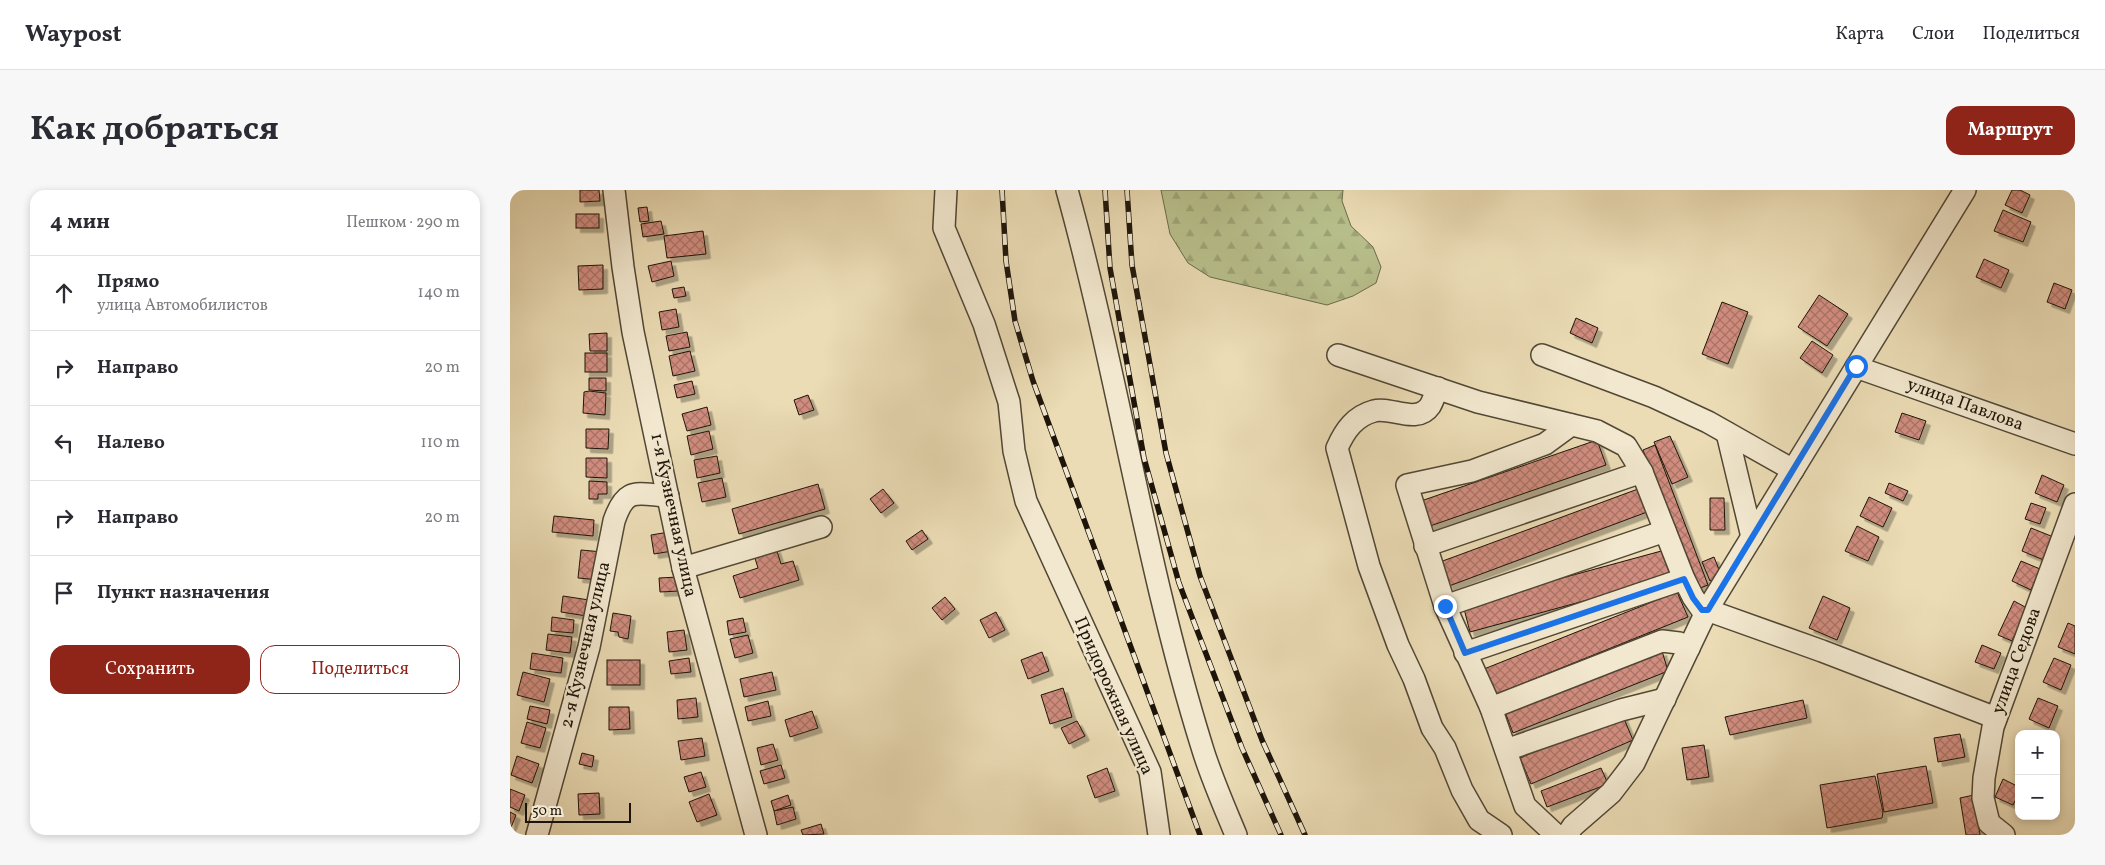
<!DOCTYPE html>
<html lang="ru">
<meta charset="utf-8">
<style>
body{margin:0;font-family:Vollkorn,serif;background:#f7f7f7;color:#2b2b33}
.controls{position:absolute;right:15px;bottom:15px;display:grid;overflow:hidden;border-radius:10px;box-shadow:0 2px 8px #0003}
.controls button{width:45px;height:45px;display:grid;place-items:center;padding:0;border:0;border-bottom:1px solid #e1e1e2;background:#fff;color:#2b2b33;font:25px sans-serif}
.scale{position:absolute;left:15px;bottom:12px;width:106px;box-sizing:border-box;padding-left:5px;border:2px solid #1e150a;border-top:0;font-size:14px;line-height:18px;white-space:nowrap;color:#1e150a;-webkit-text-stroke:4px #f2e8cf;paint-order:stroke}
.stop{position:absolute;width:15px;height:15px;margin:-11px;border:4px solid #1a73e8;border-radius:50%;background:#fff}
.stop.end{background:#1a73e8;border-color:#fff;box-shadow:0 1px 5px #0008}
.list{margin:0;padding:0;list-style:none}
h2{display:flex;justify-content:space-between;align-items:center;height:65px;margin:0;padding:0 20px;font-size:21px}
h2 small{font-size:16px;font-weight:400;color:#7c7c81}
.list li{display:grid;grid-template-columns:32px 1fr auto;gap:15px;align-items:center;box-sizing:border-box;height:75px;padding:0 20px;border-top:1px solid #e1e1e2}
.list b{display:block;font-size:19px;white-space:nowrap}
.list p{margin:0;font-size:16px;white-space:nowrap;color:#7c7c81}
.list em{font-size:16px;font-style:normal;color:#7c7c81}
.actions{display:flex;gap:10px;padding:15px 20px}
.actions a{flex:1;padding:11px 0;border:1px solid #8f2418;border-radius:15px;text-align:center;font-size:18px;color:#8f2418}
.actions .main{background:#8f2418;color:#fff}
.icon{flex:none;width:28px;height:28px;fill:none;stroke:currentColor;stroke-width:2;stroke-linecap:round;stroke-linejoin:round}
.map{position:relative;flex:none;width:1565px;height:645px;overflow:hidden;border-radius:15px}
header{display:flex;align-items:center;gap:30px;box-sizing:border-box;height:70px;padding:0 25px;background:#fff;border-bottom:1px solid #e1e1e2}
header strong{font-size:24px}
nav{display:flex;gap:28px;margin-inline-start:auto;font-size:18px}
.intro{display:flex;align-items:center;justify-content:space-between;box-sizing:border-box;height:120px;padding:0 30px}
h1{margin:0;font-size:35px}
.button{padding:12px 22px;border-radius:15px;background:#8f2418;color:#fff;font-size:18px;font-weight:700}
main{display:flex;gap:30px;padding:0 30px}
aside{flex:1;background:#fff;border-radius:15px;box-shadow:0 2px 8px #0003}
.map>svg:first-child{display:block}
</style>
<header>
<strong>Waypost</strong>
<nav><a>Карта</a><a>Слои</a><a>Поделиться</a></nav>
</header>
<div class="intro"><h1>Как добраться</h1><a class="button">Маршрут</a></div>
<main>
<aside>
<h2>4 мин<small>Пешком · 290 m</small></h2>
<ul class="list">
<li><svg class="icon" aria-label="ahead" viewBox="0 0 24 24"><path d="M12 20V5M6 11l6-6 6 6"/></svg><div><b>Прямо</b><p>улица Автомобилистов</p></div><em>140 m</em></li>
<li><svg class="icon" aria-label="right" viewBox="0 0 24 24"><path d="M7 20v-9h11M14 6l5 5-5 5"/></svg><div><b>Направо</b></div><em>20 m</em></li>
<li><svg class="icon" aria-label="left" viewBox="0 0 24 24"><path d="M17 20v-9H6M10 6l-5 5 5 5"/></svg><div><b>Налево</b></div><em>110 m</em></li>
<li><svg class="icon" aria-label="right" viewBox="0 0 24 24"><path d="M7 20v-9h11M14 6l5 5-5 5"/></svg><div><b>Направо</b></div><em>20 m</em></li>
<li><svg class="icon" aria-label="arrive" viewBox="0 0 24 24"><path d="M6 21V4h12l-3 4 3 4H6"/></svg><div><b>Пункт назначения</b></div></li>
</ul>
<div class="actions"><a class="main">Сохранить</a><a>Поделиться</a></div>
</aside>
<div class="map">
<svg width="1565" height="645" viewBox="0 0 1565 645">
<defs>
<pattern id="forest-firs" width="22" height="20" patternUnits="userSpaceOnUse" patternTransform="scale(1.25)"><rect width="22" height="20" fill="#b8c08c"/><path d="M5 1l3.5 6h-7zM16 11l3.5 6h-7z" fill="#9ea477"/></pattern>
<pattern id="building-cross-hatch" width="8" height="8" patternUnits="userSpaceOnUse" patternTransform="scale(1.25)"><rect width="8" height="8" fill="#d18d7f"/><path d="M0 0l8 8M0 8l8-8" fill="none" stroke="#a97266"/></pattern>
<filter id="shadow"><feDropShadow dx="4.5" dy="4.5" stdDeviation="0" flood-color="#0004"/></filter>
</defs>
<rect width="100%" height="100%" fill="#ebdcb5"/>
<filter id="stains"><feTurbulence type="fractalNoise" baseFrequency=".004" numOctaves="4"/><feColorMatrix values="0 0 0 0 .2 0 0 0 0 .09 0 0 0 0 .02 0 0 0 .5 -.17"/></filter>
<radialGradient id="worn" r=".72"><stop offset=".6" stop-color="#630" stop-opacity="0"/><stop offset="1" stop-color="#630" stop-opacity=".3"/></radialGradient>
<path fill="url(#forest-firs)" stroke="#6b6a4b" d="M651,0h182l-1,11 9,25 22,21 8,20 -5,16 -23,13 -26,9 -117,-28 -22,-14 -18,-29z"/>
<g fill="url(#building-cross-hatch)" stroke="#1e150a" filter="url(#shadow)">
<path d="M70,0h19l1,11 -20,1z"/>
<path d="M1502,0h8l10,5 -8,18 -17,-8z"/>
<path d="M137,17l2,14 -9,1 -2,-14z"/>
<path d="M1493,20l28,12 -8,20 -29,-11z"/>
<rect x="66" y="24" width="23" height="14"/>
<path d="M151,31l3,13 -21,3 -2,-13z"/>
<path d="M193,41l3,23 -39,4 -3,-22z"/>
<path d="M1474,69l25,11 -8,18 -25,-11z"/>
<path d="M161,71l3,15 -22,6 -4,-16z"/>
<path d="M93,75v24l-24,1 -1,-24z"/>
<path d="M1544,93l18,7 -7,19 -18,-7z"/>
<path d="M174,97l2,9 -12,2 -2,-9z"/>
<path d="M1309,105l29,19 -21,32 -29,-19z"/>
<path d="M1212,112l26,10 -20,52 -26,-10z"/>
<path d="M166,119l3,18 -17,3 -3,-18z"/>
<path d="M1066,128l22,10 -6,15 -22,-10z"/>
<path d="M177,142l3,15 -21,4 -3,-15z"/>
<path d="M97,143v18h-17l-1,-17z"/>
<path d="M1302,151l21,14 -11,18 -22,-15z"/>
<path d="M180,161l5,20 -22,5 -4,-20z"/>
<rect x="75" y="163" width="22" height="19"/>
<path d="M79,188h17v13l-17,-1z"/>
<path d="M182,191l3,13 -18,4 -3,-13z"/>
<path d="M79,201l17,2 -1,22 -22,-2 1,-21z"/>
<path d="M298,205l6,15 -15,5 -5,-15z"/>
<path d="M197,217l4,18 -24,6 -5,-17z"/>
<path d="M1392,223l24,8 -7,19 -24,-8z"/>
<path d="M76,239h23l-1,20 -22,-1z"/>
<path d="M199,241l4,18 -22,6 -4,-19z"/>
<path d="M1160,246l18,41 -16,7 -18,-42z"/>
<path d="M1087,250l9,25 -176,61 -9,-25z"/>
<path d="M1145,255l53,140 -13,5 -52,-140z"/>
<path d="M207,266l3,17 -23,5 -3,-18z"/>
<path d="M76,268h21v20l-21,-1z"/>
<path d="M1532,285l22,10 -7,17 -22,-9z"/>
<path d="M212,288l4,19 -24,5 -4,-19z"/>
<path d="M79,291l18,1v12h-9v5h-9z"/>
<path d="M1379,293l19,8 -5,10 -18,-8z"/>
<path d="M308,294l7,25 -86,25 -7,-25z"/>
<path d="M373,299l11,14 -13,10 -11,-14z"/>
<path d="M1128,299l9,23 -198,74 -9,-24z"/>
<path d="M1359,307l23,11 -9,19 -23,-11z"/>
<path d="M1200,308h14l1,32h-15z"/>
<path d="M1521,313l15,5 -6,16 -15,-5z"/>
<path d="M44,326l40,4 -1,16 -41,-4z"/>
<path d="M1347,336l22,11 -11,24 -23,-10z"/>
<path d="M1521,338l25,10 -10,23 -24,-10z"/>
<path d="M412,340l6,9 -16,11 -6,-9z"/>
<path d="M159,342l3,19 -18,3 -3,-19z"/>
<path d="M266,358l5,16 12,-3 6,19 -59,18 -7,-22 25,-8 -4,-13z"/>
<path d="M71,360l22,2 -3,28 -22,-2z"/>
<path d="M1155,360l7,27 -202,55 -7,-27z"/>
<path d="M1204,367l8,20 -12,4 -8,-19z"/>
<path d="M1511,371l19,8 -9,21 -19,-9z"/>
<path d="M168,387l1,14 -19,1 -1,-14z"/>
<path d="M1167,402l11,25 -194,78 -10,-26z"/>
<path d="M53,406l26,4 -2,16 -26,-4z"/>
<path d="M1313,406l27,12 -13,32 -28,-12z"/>
<path d="M435,407l10,12 -13,11 -10,-12z"/>
<path d="M1504,411l13,7 -15,33 -14,-6z"/>
<path d="M486,422l9,18 -16,8 -9,-18z"/>
<path d="M103,423l18,3 -3,23 -9,-2 -1,-5 -8,-1z"/>
<path d="M42,427l22,3 -1,13 -22,-2z"/>
<path d="M233,428l3,14 -17,3 -2,-14z"/>
<path d="M1558,433l7,3v28l-17,-7z"/>
<path d="M174,440l3,20 -18,2 -2,-20z"/>
<path d="M38,444l24,3 -2,16 -24,-3z"/>
<path d="M238,445l5,18 -18,5 -5,-19z"/>
<path d="M1472,455l19,8 -7,16 -19,-7z"/>
<path d="M1152,461l6,20 -155,62 -8,-21z"/>
<path d="M532,462l7,19 -21,8 -7,-19z"/>
<path d="M22,463l31,5 -2,15 -31,-4z"/>
<path d="M179,468l2,14 -20,2 -2,-13z"/>
<path d="M1544,468l17,7 -10,25 -18,-8z"/>
<rect x="97" y="470" width="33" height="25"/>
<path d="M13,482l27,7 -6,23 -27,-7z"/>
<path d="M262,482l4,18 -32,7 -4,-18z"/>
<path d="M553,498l9,29 -22,7 -9,-29z"/>
<path d="M186,508l2,19 -20,2 -1,-19z"/>
<path d="M1528,508l20,8 -9,22 -20,-9z"/>
<path d="M1293,510l4,18 -77,17 -5,-18z"/>
<path d="M258,511l3,15 -23,5 -3,-14z"/>
<path d="M20,516l20,4 -3,14 -20,-5z"/>
<path d="M99,517h20l1,22 -21,1z"/>
<path d="M302,521l6,17 -28,9 -5,-17z"/>
<path d="M1112,524l11,26 -102,44 -11,-26z"/>
<path d="M567,531l8,15 -16,8 -8,-16z"/>
<path d="M17,532l19,6 -6,20 -19,-5z"/>
<path d="M1450,544l5,23 -27,5 -4,-24z"/>
<path d="M192,548l3,18 -24,4 -3,-19z"/>
<path d="M263,554l5,16 -17,5 -4,-17z"/>
<path d="M1194,555l5,32 -22,3 -5,-32z"/>
<path d="M72,563l12,3 -2,11 -13,-3z"/>
<path d="M7,566l22,8 -7,19 -21,-8z"/>
<path d="M271,575l4,13 -21,6 -4,-13z"/>
<path d="M1416,576l7,37 -49,9 -7,-38z"/>
<path d="M597,578l8,23 -20,7 -8,-22z"/>
<path d="M1091,578l7,16 -61,23 -6,-16z"/>
<path d="M191,582l5,15 -17,5 -5,-15z"/>
<path d="M1365,586l8,36 -1,6 -55,10 -7,-43z"/>
<path d="M1493,589l16,8v6l-6,12 -18,-8z"/>
<path d="M0,599l15,6 -6,16 -9,-4z"/>
<path d="M89,603l1,21 -21,1 -1,-21z"/>
<path d="M199,604l8,21 -20,7 -8,-20z"/>
<path d="M278,605l3,10 -17,6 -3,-10z"/>
<path d="M1464,605l6,40h-14l-6,-37z"/>
<path d="M283,617l3,12 -19,6 -3,-14z"/>
<path d="M0,622l6,3 -6,15z"/>
<path d="M311,634l3,10 -21,1 -2,-5z"/>
</g>
<g fill="none" stroke-linecap="round" stroke-linejoin="round">
<g stroke="#514735" stroke-width="24">
<g id="minor">
<path d="M104,0l9,77 10,65 50,236 73,267"/>
<path d="M436,0l-2,38 40,96 25,78 5,49 12,50 124,271 9,63"/>
<path d="M557,0c51,184 78,374 135,557 9,30 22,59 34,88"/>
<path d="M828,165l140,47 119,29 29,15 16,26 42,107 9,18 9,13h5l115,41 174,67"/>
<path d="M1032,165l112,42 54,25 85,48"/>
<path d="M1346,177l219,77"/>
<path d="M928,198c-3,6 -5,13 -8,18 -13,19 -40,0 -56,5 -19,5 -29,19 -37,37l32,118 29,79 16,34 18,49 13,20 17,42 17,30 22,15"/>
<path d="M1217,243l25,104"/>
<path d="M915,356l217,-74"/>
<path d="M173,378l138,-41"/>
<path d="M935,416l220,-75"/>
<path d="M955,463l219,-74"/>
<path d="M981,518l171,-67 17,2 10,5"/>
<path d="M996,560l115,-40 44,-11"/>
<path d="M27,645l52,-188 25,-126c12,-35 22,-27 54,-25"/>
<path d="M1046,645l-31,-29 -34,-98 -46,-102 -38,-121 65,-14 73,-27 26,-19"/>
<path d="M1057,645l6,-9 38,-33 23,-30 73,-153 258,-420"/>
<path d="M1494,645l-15,-12 -6,-25 1,-20 9,-51 82,-223"/>
</g>
</g>
<use href="#minor" stroke="#f2e8cf" stroke-width="21"/>
<g stroke="#1e150a" stroke-width="5.5">
<g id="rail">
<path d="M492,0l4,71 9,60 18,60 167,454"/>
<path d="M595,0l5,78 34,190 35,125 63,165 39,87"/>
<path d="M617,0l5,75 34,188 34,123 62,164 43,95"/>
</g>
</g>
<use href="#rail" stroke="#f2e8cf" stroke-width="4" stroke-dasharray="11" stroke-linecap="butt"/>
</g>
<g fill="none" stroke-linecap="round" stroke-linejoin="round">
<path stroke="#1a73e8" stroke-width="6" d="M935,416l20,47 219,-74 9,19 9,12h6l148,-244"/>
</g>
<g text-anchor="middle" dominant-baseline="central" stroke-width="4.5" stroke-linejoin="round" paint-order="stroke">
<g font-size="18" fill="#1e150a" stroke="#f2e8cf">
<text transform="translate(1455 215) rotate(20)">улица Павлова</text>
<text transform="translate(163 325) rotate(78)">1-я Кузнечная улица</text>
<text transform="translate(76 455) rotate(-77)">2-я Кузнечная улица</text>
<text transform="translate(1507 471) rotate(-70)">улица Седова</text>
<text transform="translate(603 506) rotate(66)">Придорожная улица</text>
</g>
</g>
<rect width="100%" height="100%" filter="url(#stains)"/>
<rect width="100%" height="100%" fill="url(#worn)"/>
</svg>
<div class="controls">
<button>+</button>
<button>−</button>
</div>
<div class="scale">50 m</div>
<div class="stop" style="left:1346px;top:176px"></div>
<div class="stop end" style="left:935px;top:416px"></div>
</div>
</main>
